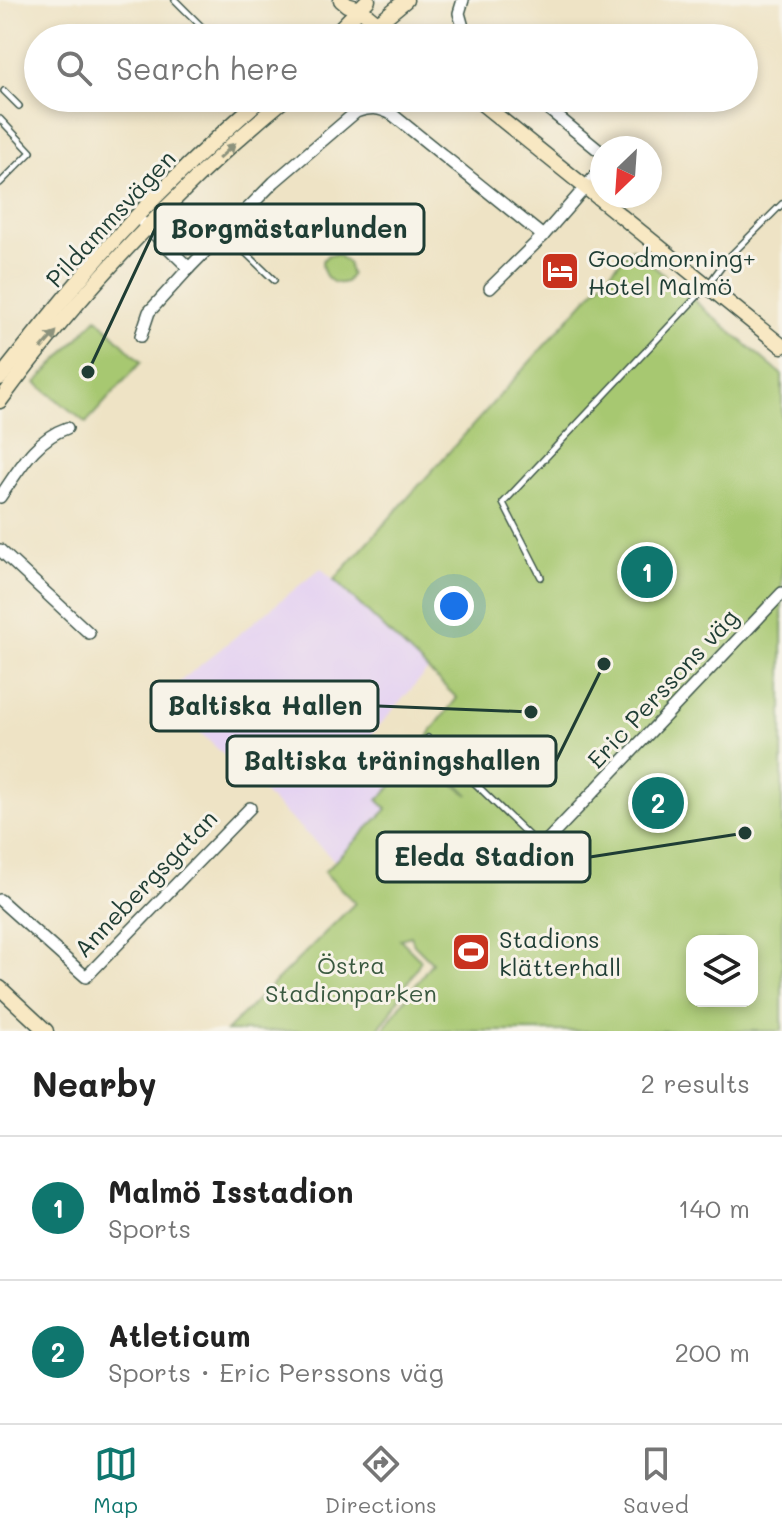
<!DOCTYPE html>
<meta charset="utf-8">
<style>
body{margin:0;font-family:Mali,sans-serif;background:#f6f6f6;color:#222}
.controls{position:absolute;right:24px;bottom:24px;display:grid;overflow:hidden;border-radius:16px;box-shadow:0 4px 12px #0003}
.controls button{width:72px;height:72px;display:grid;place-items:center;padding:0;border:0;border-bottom:2px solid #e0e0e0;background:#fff;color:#222;font:40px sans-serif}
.compass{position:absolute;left:590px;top:136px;width:72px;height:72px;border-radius:50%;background:#fff;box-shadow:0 4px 12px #0003;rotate:205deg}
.you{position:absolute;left:454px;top:606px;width:28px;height:28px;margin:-20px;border:6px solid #fff;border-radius:50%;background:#1a73e8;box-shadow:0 0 0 12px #1a73e833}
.badge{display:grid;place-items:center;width:52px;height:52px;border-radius:50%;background:#0f766e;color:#fff;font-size:26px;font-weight:700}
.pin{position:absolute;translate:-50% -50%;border:4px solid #fff;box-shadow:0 2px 8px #0006}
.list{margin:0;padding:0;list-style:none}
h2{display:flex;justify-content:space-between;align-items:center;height:104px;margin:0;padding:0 32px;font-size:34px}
h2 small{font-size:26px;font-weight:400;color:#767676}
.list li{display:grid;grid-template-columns:52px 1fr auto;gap:24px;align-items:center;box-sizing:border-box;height:144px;padding:0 32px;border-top:2px solid #e0e0e0}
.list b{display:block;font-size:30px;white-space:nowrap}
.list p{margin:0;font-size:26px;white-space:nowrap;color:#767676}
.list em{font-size:26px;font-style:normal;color:#767676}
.icon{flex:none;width:44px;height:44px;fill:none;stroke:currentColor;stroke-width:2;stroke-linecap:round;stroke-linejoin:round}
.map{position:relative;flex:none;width:782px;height:1031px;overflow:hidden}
.search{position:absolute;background:#fff;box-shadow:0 4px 12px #0003;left:24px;right:24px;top:24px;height:88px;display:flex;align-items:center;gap:20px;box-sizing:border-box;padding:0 28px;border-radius:44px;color:#767676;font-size:30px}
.sheet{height:392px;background:#fff}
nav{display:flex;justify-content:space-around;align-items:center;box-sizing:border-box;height:112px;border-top:2px solid #e0e0e0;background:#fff;font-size:22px;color:#767676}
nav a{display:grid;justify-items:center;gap:4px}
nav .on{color:#0f766e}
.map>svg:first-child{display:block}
</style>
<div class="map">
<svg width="782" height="1031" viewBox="0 0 782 1031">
<rect width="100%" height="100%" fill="#f7f3e8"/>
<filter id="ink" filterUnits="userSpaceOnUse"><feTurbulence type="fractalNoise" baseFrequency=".0125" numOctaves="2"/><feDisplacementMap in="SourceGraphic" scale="16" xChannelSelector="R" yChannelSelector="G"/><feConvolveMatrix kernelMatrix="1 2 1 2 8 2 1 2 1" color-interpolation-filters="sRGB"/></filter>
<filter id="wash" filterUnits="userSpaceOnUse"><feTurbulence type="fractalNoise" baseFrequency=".006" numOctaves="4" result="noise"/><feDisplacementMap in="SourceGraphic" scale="32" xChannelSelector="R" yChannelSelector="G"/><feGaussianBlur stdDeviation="1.8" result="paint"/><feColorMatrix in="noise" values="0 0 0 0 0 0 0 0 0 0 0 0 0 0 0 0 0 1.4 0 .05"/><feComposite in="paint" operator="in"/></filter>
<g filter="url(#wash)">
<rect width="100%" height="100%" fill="#eee3c5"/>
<path fill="#e5d3f1" d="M321,568l107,102 -57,65 37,35 -30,30 9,9 -52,52 -173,-165z"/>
<g fill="#a7c871" stroke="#638252" stroke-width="2" fill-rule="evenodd">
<path d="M632,248l150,127v656h-400l50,-69 -18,-18 -3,-8 -11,3 21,21 -33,57 -12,14h-150l129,-128 -31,-31 63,-63 -9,-9 30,-30 3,-16 58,41 -47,-47 10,-18 25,-32 -123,-118zM692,941h60v60h-60z"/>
<path d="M328,255h10l10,8 3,12 -5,7c-15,5 -24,-7 -24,-21z"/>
<path d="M97,318l44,44 -55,61 -50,-40z"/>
</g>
</g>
<g filter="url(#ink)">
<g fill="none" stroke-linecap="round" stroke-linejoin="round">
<g stroke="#3e564a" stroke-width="8">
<g id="service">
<path d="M175,0l38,38"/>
<path d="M4,91l15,15"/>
<path d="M0,119l31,33 -31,31"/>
<path d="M225,233l49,47"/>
<path d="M541,577l-38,-74 205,-218 20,-27 54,-54"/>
<path d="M428,738l127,123"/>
</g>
</g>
<g stroke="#3e564a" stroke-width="14">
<g id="minor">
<path d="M463,0l-4,13 7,25"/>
<path d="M535,98l67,55"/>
<path d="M143,223l46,45"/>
<path d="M490,288l53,-52 59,-68"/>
<path d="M141,336l8,-24 40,-44 85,-86 82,-70c14,-5 23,-5 37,3l150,121"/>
<path d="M0,497c19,-27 35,-58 67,-69"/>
<path d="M0,550l89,83"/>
<path d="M541,847l241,-254"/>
<path d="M0,900l86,77 164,-169"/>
</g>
</g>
<g stroke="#3e564a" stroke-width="17">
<g id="secondary">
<path d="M341,0l6,5 13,4 36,29"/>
<path d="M331,38l37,-38"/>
<path d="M360,38l46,-38"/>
<path d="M475,98l307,248"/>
<path d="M0,378c38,-48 76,-96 117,-141 45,-49 95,-95 145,-139"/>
<path d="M0,401c77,-106 185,-220 286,-303"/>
<path d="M0,988l46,43"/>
</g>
</g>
<use href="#service" stroke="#fff" stroke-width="5"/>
<use href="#minor" stroke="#fff" stroke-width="11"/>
<use href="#secondary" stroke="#f8e8c3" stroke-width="14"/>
</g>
<defs><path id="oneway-solid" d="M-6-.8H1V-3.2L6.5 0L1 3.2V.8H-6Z" transform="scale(2)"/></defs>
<g fill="#8c927c">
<use href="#oneway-solid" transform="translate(227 151) rotate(-43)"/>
<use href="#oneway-solid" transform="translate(49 340) rotate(-49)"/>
</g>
</g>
<defs>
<g id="hotel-square" transform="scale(2)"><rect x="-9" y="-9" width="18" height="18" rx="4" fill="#c8321e" stroke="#f7f3e8"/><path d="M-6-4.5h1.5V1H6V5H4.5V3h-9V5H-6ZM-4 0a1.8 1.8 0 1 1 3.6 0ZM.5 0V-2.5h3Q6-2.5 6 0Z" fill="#fff"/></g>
<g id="stadium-square" transform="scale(2)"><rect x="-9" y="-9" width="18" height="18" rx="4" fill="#c8321e" stroke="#f7f3e8"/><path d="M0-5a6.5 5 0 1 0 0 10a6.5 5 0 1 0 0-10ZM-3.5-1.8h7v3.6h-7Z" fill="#fff"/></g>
</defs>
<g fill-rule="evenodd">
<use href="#hotel-square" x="560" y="271"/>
<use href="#stadium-square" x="471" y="952"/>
</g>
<g text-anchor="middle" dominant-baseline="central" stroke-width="6" stroke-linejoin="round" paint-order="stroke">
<g font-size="24" fill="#1f3d34" stroke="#f7f3e8">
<text transform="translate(110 218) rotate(-47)">Pildammsvägen</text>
<text transform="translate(662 688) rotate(-47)">Eric Perssons väg</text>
<text transform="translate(145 883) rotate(-46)">Annebergsgatan</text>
</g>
<g font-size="24" fill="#1f3d34" stroke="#f7f3e8" text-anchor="start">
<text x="588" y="257">Goodmorning+<tspan x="588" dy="28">Hotel Malmö</tspan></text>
<text x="499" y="938">Stadions<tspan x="499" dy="28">klätterhall</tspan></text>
</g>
<g font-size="24" fill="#3a5940" stroke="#f7f3e8">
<text x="351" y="964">Östra<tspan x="351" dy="28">Stadionparken</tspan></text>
</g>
</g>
<path fill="none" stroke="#1f3d34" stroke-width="3" d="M88 372L155 229M531 712L378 706M604 664L556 761M745 833L590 857"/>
<g fill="#1f3d34" stroke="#f7f3e8" stroke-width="3">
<circle cx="88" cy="372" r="8"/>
<circle cx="531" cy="712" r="8"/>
<circle cx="604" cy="664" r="8"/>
<circle cx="745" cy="833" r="8"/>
</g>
<g fill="#f7f3e8" stroke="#1f3d34" stroke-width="3">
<rect x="155" y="204" width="269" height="50" rx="8"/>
<rect x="151" y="681" width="227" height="50" rx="8"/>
<rect x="227" y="736" width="329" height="50" rx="8"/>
<rect x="377" y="832" width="213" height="50" rx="8"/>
</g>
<g font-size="26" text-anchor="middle" font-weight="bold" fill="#1f3d34">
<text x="289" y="238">Borgmästarlunden</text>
<text x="265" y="715">Baltiska Hallen</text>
<text x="392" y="770">Baltiska träningshallen</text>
<text x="484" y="866">Eleda Stadion</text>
</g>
</svg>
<div class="controls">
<button><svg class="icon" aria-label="layers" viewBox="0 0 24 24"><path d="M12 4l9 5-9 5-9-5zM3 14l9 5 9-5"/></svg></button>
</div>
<svg class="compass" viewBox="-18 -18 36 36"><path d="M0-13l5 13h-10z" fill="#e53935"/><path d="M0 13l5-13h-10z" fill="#767676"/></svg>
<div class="you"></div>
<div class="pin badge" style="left:647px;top:572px">1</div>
<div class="pin badge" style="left:658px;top:803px">2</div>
<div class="search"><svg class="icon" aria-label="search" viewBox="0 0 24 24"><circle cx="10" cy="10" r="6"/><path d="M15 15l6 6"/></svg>Search here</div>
</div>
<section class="sheet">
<h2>Nearby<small>2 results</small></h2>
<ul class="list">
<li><span class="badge">1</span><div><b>Malmö Isstadion</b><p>Sports</p></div><em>140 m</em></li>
<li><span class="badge">2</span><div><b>Atleticum</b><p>Sports · Eric Perssons väg</p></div><em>200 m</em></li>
</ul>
</section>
<nav>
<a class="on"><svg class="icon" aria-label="map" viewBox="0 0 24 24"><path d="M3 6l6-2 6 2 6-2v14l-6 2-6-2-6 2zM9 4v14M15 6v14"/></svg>Map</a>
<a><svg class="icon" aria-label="directions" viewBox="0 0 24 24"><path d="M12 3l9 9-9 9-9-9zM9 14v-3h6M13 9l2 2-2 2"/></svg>Directions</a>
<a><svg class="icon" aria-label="saved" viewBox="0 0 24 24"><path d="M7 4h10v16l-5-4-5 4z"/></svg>Saved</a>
</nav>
